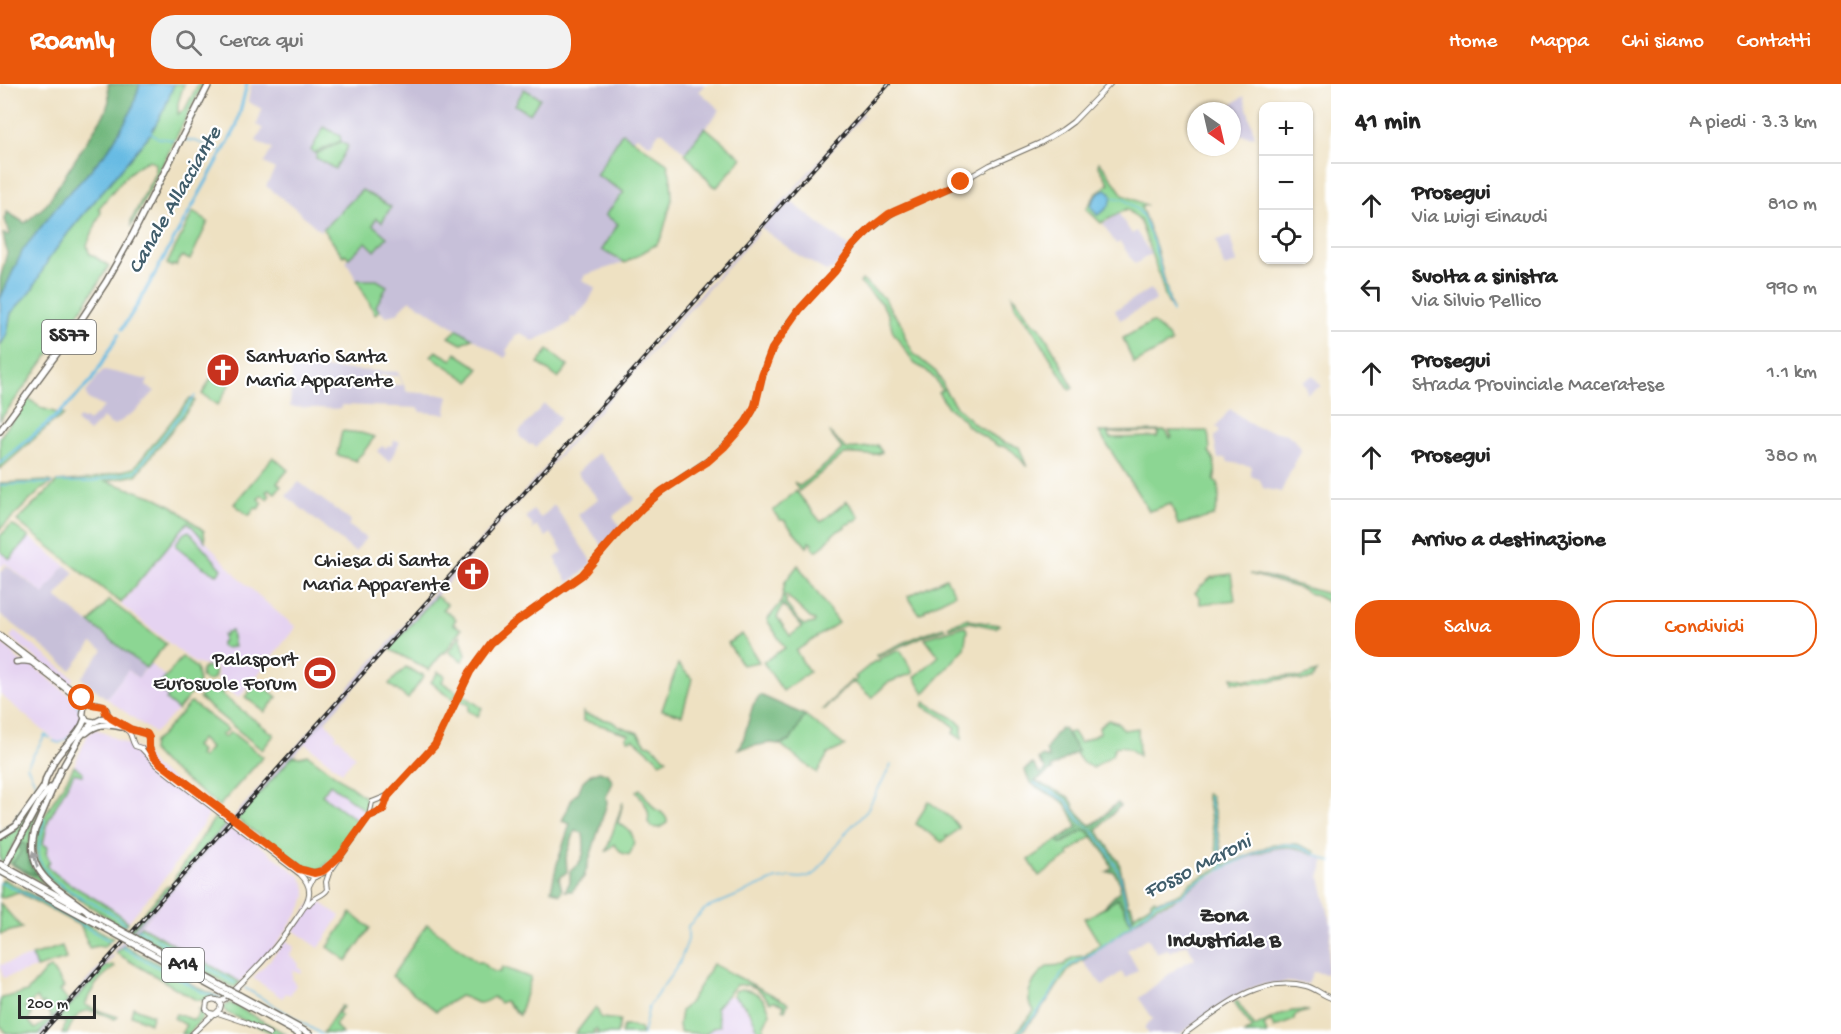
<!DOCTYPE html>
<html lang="it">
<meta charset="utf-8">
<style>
body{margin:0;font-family:"Gochi Hand",sans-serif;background:#f2f2f2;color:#222}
.controls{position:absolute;right:18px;top:18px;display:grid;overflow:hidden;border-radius:12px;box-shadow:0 2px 4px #0004}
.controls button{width:54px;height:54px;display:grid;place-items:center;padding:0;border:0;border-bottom:2px solid #e0e0e0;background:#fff;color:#222;font:30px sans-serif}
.compass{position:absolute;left:1187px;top:18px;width:54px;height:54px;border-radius:50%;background:#fff;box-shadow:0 2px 4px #0004;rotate:146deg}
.scale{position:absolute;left:18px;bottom:15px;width:78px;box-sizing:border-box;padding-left:6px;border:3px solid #2b2b2b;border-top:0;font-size:16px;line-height:21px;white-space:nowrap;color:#2b2b2b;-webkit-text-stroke:4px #fff;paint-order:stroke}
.stop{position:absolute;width:18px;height:18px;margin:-14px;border:4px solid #ea580c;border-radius:50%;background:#fff}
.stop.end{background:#ea580c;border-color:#fff;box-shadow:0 2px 6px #0008}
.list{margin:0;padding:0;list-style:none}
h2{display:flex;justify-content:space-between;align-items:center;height:78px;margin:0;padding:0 24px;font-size:26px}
h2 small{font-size:20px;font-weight:400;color:#767676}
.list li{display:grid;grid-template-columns:39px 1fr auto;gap:18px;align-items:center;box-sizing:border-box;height:84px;padding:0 24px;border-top:2px solid #e0e0e0}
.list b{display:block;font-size:22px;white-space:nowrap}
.list p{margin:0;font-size:20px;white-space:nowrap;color:#767676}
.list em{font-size:20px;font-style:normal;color:#767676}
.actions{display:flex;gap:12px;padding:18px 24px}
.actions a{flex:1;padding:14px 0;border:2px solid #ea580c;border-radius:24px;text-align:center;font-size:21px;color:#ea580c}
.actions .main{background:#ea580c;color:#fff}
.icon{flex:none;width:33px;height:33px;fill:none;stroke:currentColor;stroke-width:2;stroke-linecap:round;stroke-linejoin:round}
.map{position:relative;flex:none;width:1331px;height:950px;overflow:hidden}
header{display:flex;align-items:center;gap:36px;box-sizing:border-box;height:84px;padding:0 30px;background:#ea580c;color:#fff}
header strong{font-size:28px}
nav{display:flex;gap:33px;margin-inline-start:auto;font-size:21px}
.search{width:420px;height:54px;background:#f2f2f2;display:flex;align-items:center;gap:15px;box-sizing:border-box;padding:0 21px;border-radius:24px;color:#767676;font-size:22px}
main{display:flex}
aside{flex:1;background:#fff}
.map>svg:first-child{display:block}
</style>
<header>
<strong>Roamly</strong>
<div class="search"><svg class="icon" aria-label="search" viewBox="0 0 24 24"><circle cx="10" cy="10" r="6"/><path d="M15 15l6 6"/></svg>Cerca qui</div>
<nav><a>Home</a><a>Mappa</a><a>Chi siamo</a><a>Contatti</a></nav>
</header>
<main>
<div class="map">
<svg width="1331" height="950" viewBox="0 0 1331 950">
<rect width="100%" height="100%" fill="#fff"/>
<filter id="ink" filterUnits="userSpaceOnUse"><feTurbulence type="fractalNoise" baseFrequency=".0167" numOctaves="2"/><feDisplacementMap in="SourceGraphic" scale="12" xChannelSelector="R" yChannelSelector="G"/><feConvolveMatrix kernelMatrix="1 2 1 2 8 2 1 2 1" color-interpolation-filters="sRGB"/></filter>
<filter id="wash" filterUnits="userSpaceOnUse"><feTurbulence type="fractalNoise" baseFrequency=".008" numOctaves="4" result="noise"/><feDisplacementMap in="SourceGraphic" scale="24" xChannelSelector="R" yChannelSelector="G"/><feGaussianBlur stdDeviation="1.35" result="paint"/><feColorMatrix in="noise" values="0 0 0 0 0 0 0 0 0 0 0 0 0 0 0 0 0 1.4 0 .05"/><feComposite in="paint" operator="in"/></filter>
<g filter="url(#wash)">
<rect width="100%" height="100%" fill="#eee1c2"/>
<g fill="#e5d3f1">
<path d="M188,438l52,57 36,32 20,16 -57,71 -17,-12 -4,-7 -1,-9 -3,-4 -13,-1 -8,-3 -72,-57z"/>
<path d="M29,453l36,28 -21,29 -39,-31 -5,5v-17l11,8z"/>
<path d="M15,547l59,47 -5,7 -59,-48z"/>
<path d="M0,558l12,9 4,7 5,4 10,2 44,36 5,14h2l-1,6 -17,21 -7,1 -55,-46 -2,-3z"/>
<path d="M150,580l16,13 -8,10 11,10 -3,4 12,9 -24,23 -48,-35 22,-28 10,8z"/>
<path d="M325,637l12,14 -2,3 2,1 2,-1 16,19 -13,15 -37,-29z"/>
<path d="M96,645l47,23 10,13 -1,1 22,14 35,29 -1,8 -39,56 -41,49 -11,-10 -47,-26 -17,-14 -6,-6 1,-9 -5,-13 5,-23 26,-49 8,3 1,-4 -9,-5 14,-32z"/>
<path d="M330,700l37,28 -6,8 -2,-1v4l-38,-28z"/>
<path d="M229,744l4,3 4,-1 18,12 45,34 6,12v8l-3,9 -17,26 -18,24 -28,27 -99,-56z"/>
<path d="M313,816h4l23,16 -21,32 -26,-18z"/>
<path d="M286,856l8,7 -4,8 9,9 -1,3 4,4 -1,3 -8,-4 -1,9 4,6 -6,10 -4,-2 -4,5 -29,-20 18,-19z"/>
<path d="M32,872l4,12 -33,10 -3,-13z"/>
<path d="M733,912l6,4 15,20 4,14h-53l9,-7 2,-19 9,-11z"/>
</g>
<g fill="#c7c0d9" fill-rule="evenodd">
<path d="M251,0h179l7,4 3,-4h265l-6,7 21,19 -35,43 -22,-21h-4l-9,13 -13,-9 -5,3 -8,-6 1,59 -19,23 13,9 -17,26 21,13 -38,12 -3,5 12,7 1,2 -7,14 -13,15 -3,-1 -2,3 1,1 -9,7 -29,13 -12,-8 -5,2 -10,16 2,2 -3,5 -95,-58 -14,14 -10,2 -6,-4 -4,-6 1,-26h-20l-11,-19 20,-19 20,-5 -13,-12 3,-7 -14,-28 -42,41 -24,-22 -30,-23 9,-17 -11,-6 8,-14 -16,-8 7,-12 -6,-4 5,-16 -14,-7z"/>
<path d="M1244,12l11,41 -15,-2 -8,2v-26h-23l14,-3 2,1z"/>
<path d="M862,28l1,3 -75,84 62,49 -17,22 -7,1 -28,-16 -38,-28z"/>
<path d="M1119,130l13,20 4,-3 15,23 -16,10 -15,-22 -4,2 -13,-20z"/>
<path d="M757,146l2,2 -282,316 -2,2 -2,-1z"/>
<path d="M1230,152l7,27 -13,4 -8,-27z"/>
<path d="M1151,205l5,11 -36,20 -5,-10z"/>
<path d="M292,283l106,5 9,20 41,3 -2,19 -25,-2 -2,-4 -77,-3 -1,4 -51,-2zM379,291l20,1 4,9h-24z"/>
<path d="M105,286l43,10 -2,6 9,5 -18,19 -22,15 -5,-1 -7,-6 -14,14 -13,-11 3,-3 3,2 3,-2 4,3 15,-14 -16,-8 -2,-6 16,-22z"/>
<path d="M1313,291l8,11 -14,8 -1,-7 -3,-5z"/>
<path d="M544,320l17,14 -25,29 -4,-3 -2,1 -11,-9 2,-2 -2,-2z"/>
<path d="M1230,325l25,18 32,7 7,6 7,9 -20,43 -18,-4 -3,-8 -9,-4v-10l-23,-4 -2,-4 -8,1 -4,-22 5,-4v-4l-3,-2z"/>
<path d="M395,356l5,2 -11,20 -12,-11 5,-5 3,2 4,-3 2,1z"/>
<path d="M598,369l13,14 24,32 -22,17 8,12 -17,20 -26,-33 20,-16 -21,-26z"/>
<path d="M299,398l52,39 -3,4 18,13 -11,14 -69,-56z"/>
<path d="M554,421l38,57 -10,11 -13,10 -12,-19 1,-1 -3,-5 8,-6 -12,-19 -5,4 -9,-11 -6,4 2,-4 -7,-9 7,-7 8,8z"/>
<path d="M470,468l3,1 -5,6v1l-231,260 -4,-3z"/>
<path d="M6,481l38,29 21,-29 9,8 -18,24 90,71 -8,10 -10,-8 -22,28 -25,-20 22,-28 -11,-7 -21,27 -40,-33h-1l-30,-23v-41z"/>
<path d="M228,738l4,3 -116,128 -3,-2z"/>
<path d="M1279,763l20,1 25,12 -4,17 11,47 -4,50 -14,-2 -5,12 -22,-2 -27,3 -26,12 -53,37h-31l-4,-5v-3l8,-7 -14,-21 39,-31 17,-9 -8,-14 -17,8 -3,-3 -10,4 -9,-15 -21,12 11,20 -12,8 -5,-6 -18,14 -19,-23v-3l73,-54 12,-2 12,-7 11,-10 33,-18 33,-16z"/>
<path d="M111,870l3,2 -70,78h-5z"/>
</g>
<g fill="#8cd693" stroke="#5c805f" stroke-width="1.5" fill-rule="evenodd">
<path d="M174,0h10l-6,19v11l7,-5 13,-25h5l-72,143v-6l24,-48v-9l-5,-4c-21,7 -37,32 -51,48l2,4 -14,33 2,8 20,13 -33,52 -76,102v-74l7,-12 4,-21 21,-23 16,-30 20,-27 83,-100 14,-26z"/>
<path d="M524,5l16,9 -10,16 -15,-9z"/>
<path d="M324,43l16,9 1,5 -27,12 -3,-3z"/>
<path d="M705,43l37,31 -25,29 -5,-2 -27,-32z"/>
<path d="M623,49l44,30 4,15 1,21 -10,37 -5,8 -32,19 -23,-13 16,-26 -13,-9 19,-23 -28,-17 25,-41z"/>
<path d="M341,58l7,4 -13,23 -19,-11v-4z"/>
<path d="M1099,78l7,8 17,25 23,10 -5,2 15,40 16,63 -7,-13 -4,-16 -21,-60 -13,-12 -26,14 -15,-14 10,-15 13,-11 -11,-18z"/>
<path d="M362,106l29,17 -9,15 -6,-4 -3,7 14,12 -12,14 -9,-9 -17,16 -4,-4 -2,2 -20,-27z"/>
<path d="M193,128l15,10 -18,38 -8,-4 -6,10 -3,-1 -1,2 -5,-3z"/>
<path d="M357,196h20l10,6 -11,20 3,5 -4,3z"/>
<path d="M862,196l23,19 7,13 11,13 2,12 9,17 22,18 6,10 4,10 9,13 19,19 29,18 16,5 8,20c-8,-9 -16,-22 -29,-21l-31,-20 -4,-7 -15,-12 -10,-15 4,-2 -7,-11 -9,-9 -11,-6 -22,-32 -5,-18 -7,-11 -21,-20z"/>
<path d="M1012,211l4,3 11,17 7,9 6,3 22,38 11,23 -3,2 -38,-62 -16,-20z"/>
<path d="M1152,238l16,14 3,7 -37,21 -11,-26z"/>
<path d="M458,245l14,9 -11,6 -12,-7z"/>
<path d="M548,266l20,16 -10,12 -20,-15z"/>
<path d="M436,267l16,9 4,-7 23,15 -9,14 -39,-26z"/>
<path d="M223,274l15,11 -20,36 -16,-11z"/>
<path d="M28,314l13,10 23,7 -12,8 -52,46v-32z"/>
<path d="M190,314l5,3 -59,74 -30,6 51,17 17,9 30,24 1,10 -17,-19 -67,81 -104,-82 40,-39 34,-3 43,-11z"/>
<path d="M342,347l19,2 14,4c-7,7 -10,16 -18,21v3l-20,-6z"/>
<path d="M1166,347l4,7 2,-1 -3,-6h39l2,19 -1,2c6,7 8,21 5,28l4,3 1,16 -5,17 -36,9 -7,-21 -22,7 -50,-79zM1107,349l51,-1 1,1 -2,4 -47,1z"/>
<path d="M829,348l17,17c11,-2 21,0 31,-4l5,7c-10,6 -26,0 -38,2l-45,37 -5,-9 6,4 30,-25 12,-12z"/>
<path d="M273,373l15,13 -11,13 4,3 -6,7 -6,-4 -3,3 4,3 -3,4 -5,-4 -4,4 5,4 -5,6 -3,-1 -6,8 -15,-12z"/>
<path d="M49,397l3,2 -10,6 -42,40v-46z"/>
<path d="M796,407l25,31 26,-21 13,16 -5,4 -3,-1 -1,3 -6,2v2l-12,7 -11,13 -6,4 -4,-5 1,-3 -4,-1 -2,5 -23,-27h-4l-7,-9z"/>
<path d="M11,441h2l16,12 -19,22 -10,-8v-15z"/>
<path d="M189,447l33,38 -5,5 -14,-7 1,-2 -1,2 -27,-21v-3l8,-10z"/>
<path d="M798,481l40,58 -42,28 13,21 -26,19 -20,-29 22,-14 -18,-28 14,-17 4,-21zM786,511l24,23 5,2 -1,3 -9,2 -4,-2 -16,-20 2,-3 -3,-3zM783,521l19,22 -12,9 -13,-19z"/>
<path d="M1231,490l4,26 -35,4v-7l-5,-4 5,-6 12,-10 2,1 2,-2z"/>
<path d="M1250,490l18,3 57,16 6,4v9c-8,-10 -20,-10 -29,-17z"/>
<path d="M946,494l9,16 -30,15v2l-6,3 -11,-18z"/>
<path d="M436,512l11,8 -4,5 13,10 -3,5 8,5 -16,24 -2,-1 -14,18 -40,-21z"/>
<path d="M109,516l57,44 -20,24 -56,-45z"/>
<path d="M968,534l1,2 30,5 -3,3 -28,-6 -19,6 -1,-2z"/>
<path d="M965,542l2,4 -3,19 -40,45 -9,-17 24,-21 -14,-18z"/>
<path d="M943,543l2,2 -19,6 -49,22 -1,-2 47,-21z"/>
<path d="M231,547l3,16 -10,1 -3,-2v-4l2,-1v-6h3v-3z"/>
<path d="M742,550l17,28 -17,3 -14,-22z"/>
<path d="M460,551l6,20 -4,6 -13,-9z"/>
<path d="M897,567h4l12,22 -26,10 -15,15 -17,-15 -6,1 -24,25h-2l29,-29 2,2 3,-3 -2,-2 20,-16 2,1 2,-1v-2z"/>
<path d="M182,573l14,11 3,14 -2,4 -19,24 -12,-10 2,-3 -10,-10z"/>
<path d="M678,580l14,15 -10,36 -20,-5z"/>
<circle cx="208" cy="590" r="7"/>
<path d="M406,583l15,8 1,-1 2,2 -16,23 -19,-15z"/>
<path d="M438,588l7,4 -3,6 15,10 -4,7 -11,-7v-1l-11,-9z"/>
<path d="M1317,588l-6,8 -9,1 -15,-3 -24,5 -30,-1 -1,-5 14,3 43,-4 10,2z"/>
<path d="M258,597l19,16 -12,15 -20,-15z"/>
<path d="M216,603l7,6 -1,2 52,40 -12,15 -63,-52 5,-7z"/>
<path d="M462,610l20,14 -4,8 -10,-5 1,-6 -10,-6z"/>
<path d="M925,618l30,17 7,7v13l-9,-6 3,-5 -15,-12 -18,-10z"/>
<path d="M192,619l36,27 -7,5 3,2 7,-5 32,25 -44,49 -56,-43 -11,-12 1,-9 8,-6 28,-32zM201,655l9,9 -8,10 -3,-3 2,-3 -6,-6z"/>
<path d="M583,628l4,3 24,6 8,5 19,7 8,11 5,1 16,14 -6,3 -27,-23 -6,1 -2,-3 3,-3c-16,-4 -31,-11 -46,-13z"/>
<path d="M805,631l40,31 -17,8 -11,19 -37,-29 10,-3z"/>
<path d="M1108,636l10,3 6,7 14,-2 1,28c-8,-6 -13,-12 -24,-9l-3,8 -19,13 -11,-6 -7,-10 2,-1 -12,-18 8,-1 7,11 20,-10 -1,-6z"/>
<path d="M308,671l58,43 1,14 -37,-28 -8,11 37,27v2l-22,31 -18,16 -9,-1 -25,-16 -48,-35 56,-63 7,1z"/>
<path d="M74,682l9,6 -1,3 -8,-2 -26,48 -5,23 5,3 -2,6 4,8 -3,5c24,24 57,33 81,56l-5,5 -70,-44c-42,-38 3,-80 21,-117z"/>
<path d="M640,705l15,20c6,2 13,8 12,14l-8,5 -8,-1 -3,-5c3,-13 -5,-21 -12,-31z"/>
<path d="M1206,709l5,3 13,69 49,-21h24l19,8 -2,3c-9,-3 -16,-8 -26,-8 -24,-1 -75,25 -95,39 -13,10 -18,16 -36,20l-69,51 -18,11 -30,43 -20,23h-5l19,-23 -5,-9v-10l5,-11 7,-9 7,-6 16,-1 9,-8 11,-1 16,-12 -16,-26 5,-1 28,-18 16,20 1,-4 17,-11v-3l4,-2 1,2 12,-3 14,-6 9,-10 29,-15z"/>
<path d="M928,717l24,18 7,9 -10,9 -3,-1 1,2 -5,4 -26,-18z"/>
<path d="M623,718l-5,21c14,7 21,17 11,32l-7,-2 -8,-9 -8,8z"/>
<path d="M33,722l-1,5 -28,51 -4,-2v-21l14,-9z"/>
<path d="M40,722c-13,36 -16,42 3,77l-35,-20z"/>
<path d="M218,731l10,7 -97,109 -2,-1 37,-43 7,-3 2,-7 41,-61z"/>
<path d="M1083,746l5,1 5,5 -25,17 1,3 -30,20 -10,-16 29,-20 4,4z"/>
<path d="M3,795l110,59 -9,9 -7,-1 -8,2 -8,-22 -63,-34 -18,6v-14z"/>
<path d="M0,819l22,25 -22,6z"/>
<path d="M351,829l19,15 -23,33 -19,-14z"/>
<path d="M427,840l51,38h4c4,5 11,11 18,10l2,-5 29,11 -12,37 -14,-14 -5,2 -7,-6c-18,12 -16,3 -33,-1l-24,15 -44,-35z"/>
<path d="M141,842l99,56 -6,6 -99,-56z"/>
<path d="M124,861l64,35 3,4 30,14c-10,-2 -16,4 -25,2l-80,-47z"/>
<path d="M62,862l4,13 -30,9 -4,-12z"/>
<path d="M713,880l75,39 -3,7 -2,-1 1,-4 -10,-4 -4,1c-11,-13 -17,-19 -34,-17l-20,23 4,18 -6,1 -9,7 -25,-2 -1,-8 2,-13 8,-8z"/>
<path d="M113,881l2,2c-16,11 -22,19 -30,38 9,5 23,8 33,12l-3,2c-26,-11 -36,-15 -48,15h-5l4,-11 -9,-3 48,-53z"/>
<path d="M51,884l13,19 -4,4 8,10 -29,33h-32l-5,-7h-2v-26l2,-3 25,-6 19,-22zM36,914l6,7 2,-2 1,4 7,10 -17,12 -7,-9 4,-5 -7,-8z"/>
<path d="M741,905c16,1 25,10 29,24l-6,13 -1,8h-5c-2,-15 -12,-30 -25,-38l2,-5z"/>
<path d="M1237,917l18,26c16,-8 34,-20 53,-16l-11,3 -3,3v3l-20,8 -3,-7 -7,4 3,9h-23l8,-6 -18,-25z"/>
<path d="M229,919l5,2 52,29h-11l-48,-21 -4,-5z"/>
<path d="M341,922l2,1 -5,6 3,3 -6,9 7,9 -19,-1z"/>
<path d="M133,923l16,7h4l-3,9 -16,-7h-3z"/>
<path d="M596,923l5,11 19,2 -3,14h-21l2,-2 -2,-3 -3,2 2,3h-20z"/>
<path d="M199,925l5,4 -1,4 -14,17h-8l5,-9 -12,-7 2,-4 18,6 5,-6z"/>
<path d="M623,942h9l8,3 2,5h-21z"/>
</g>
<g fill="#71b77d" stroke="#4e7154" stroke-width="1.5">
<path d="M108,0h32l-8,26 -23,39 -29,33 -17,17 -63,100v-20l7,-26 -4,-19 6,1 1,-2 -5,-13 2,-8 18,11 21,-18 59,-92 4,-12z"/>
<path d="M760,611l45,20 -15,26 -10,3 -10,-1 -32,6 4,-5 11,-39z"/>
<path d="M1060,644l4,1 14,22 -27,17 1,2 -17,11 34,16 5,8v3l16,17c12,-3 17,-16 28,-22l2,3 -23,24 22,32 9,43h3l3,10 -4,7 -7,-16 -6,-7 -16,11 19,-20v-7l-6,-11h-7l5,-4 -6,-14 -18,-23 -5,-1 -22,14 -3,-4 19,-13c-3,-7 -8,-20 -14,-25 -14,-12 -35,-11 -38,-33l8,-5 7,10 6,-4 -8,-11 5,-3 6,3 -3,-9 8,-14z"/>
<path d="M599,687l9,3 5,8 -7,15 1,6 -23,74 -12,14h-7l5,-9v-11c16,-11 15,-21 13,-38l-8,-2 -9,26 1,15 -8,6 3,12 -2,4 -9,-4 6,-26 13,-40 -8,-3 11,-24 5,-4 5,-12 8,-7z"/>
<path d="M22,758l3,2 5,22 7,9 -10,-3 -15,-9 7,-8 2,-5 -2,-3z"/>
</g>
<g fill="#67bbe3" stroke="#497387" stroke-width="1.5">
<path d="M140,0h34l-9,23 -14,26 -83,100 -20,27 -16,30 -21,23 -4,21 -7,12v-47l23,-49 40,-51 17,-17 29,-33 23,-39z"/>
<path d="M1106,105l5,4c3,10 -5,18 -14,22l-6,-8c1,-8 8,-15 15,-18z"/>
</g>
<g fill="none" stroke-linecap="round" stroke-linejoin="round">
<g stroke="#67bbe3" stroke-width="1.5">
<path d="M150,48l8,6 16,2"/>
<path d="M184,56l11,1 28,11"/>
<path d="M1113,114l11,1 14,11 5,6 11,28 18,68"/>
<path d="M57,398h33l46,-11 59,-75"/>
<path d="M0,401l52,-2"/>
<path d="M76,619l5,9"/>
<path d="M53,657l6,2c10,-3 20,-15 22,-25"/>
<path d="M1034,699l32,17 13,20 13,10 17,23 11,22 6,31 6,16"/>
<path d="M1209,713l14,70"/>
<path d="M44,734c0,12 -7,23 -5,37 3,27 47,44 67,55 7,4 13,9 20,14"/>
<path d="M0,748l14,-11 24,-33 -11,-22 18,-31 5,3"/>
<path d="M788,793c11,1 19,2 28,-4l32,-43 18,-18 25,-47"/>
<path d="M0,799h3l37,18 70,40"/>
<path d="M138,845l97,54"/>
<path d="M122,863l82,46 17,5"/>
<path d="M245,904l76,46"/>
<path d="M643,950l6,-28 30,-42 9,-24v-14l17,-17 71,-30 10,-1"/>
<path d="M1018,950l23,-26 10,-14 10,-20 9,-9 23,-12 39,-29 23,-21 27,-8 11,-11 65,-33 18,-5 11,-2 13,3 31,15"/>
</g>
<g stroke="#67bbe3" stroke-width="3">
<path d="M122,245l16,-25 98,-176 11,-44"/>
<path d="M0,379l62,-52 30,-31 27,-46"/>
</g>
</g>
</g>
<g filter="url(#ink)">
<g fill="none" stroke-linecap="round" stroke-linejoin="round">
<g stroke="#6f6b60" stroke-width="6">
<g id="secondary">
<path d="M107,629l4,5 19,11 16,4 3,5c-2,13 5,20 15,28l142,108 9,3"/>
<path d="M101,636c9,0 22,6 28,12 3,4 3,10 6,14l6,2 16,17 23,18 120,91c6,6 10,12 9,20 -1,10 -8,17 -13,25 -20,30 -44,55 -71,80l-4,2c-6,-1 -9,-3 -14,1l-1,7 4,4 5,1 5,-5 1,-4 -4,-5"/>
<path d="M369,732l13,-5 6,-15 47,-51 35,-73 21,-29 22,-19 69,-49 37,-43 23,-24 20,-17 49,-33 30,-30 12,-17 13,-47 6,-15 12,-19 16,-21 35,-38 27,-35 33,-25 61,-26 34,-20 50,-22 22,-13 11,-8 37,-38"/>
<path d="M305,786c13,6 20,-1 30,-9"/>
<path d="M309,802l4,-8 16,-8"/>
<path d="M309,820c5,-8 13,-7 18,-14l-1,-8 3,-9 40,-57 3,-14 15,-6"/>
<path d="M218,929l27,9 25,12"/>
<path d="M192,950l21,-20"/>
<path d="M1184,950c36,-25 73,-60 122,-48 9,2 16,9 25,12"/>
</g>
</g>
<g stroke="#6f6b60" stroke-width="7">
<g id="primary">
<path d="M0,551l85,65 7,4h6l6,2 3,5 -2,6 -10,5 -9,-2 -3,-5 1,-8 -9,-11 -75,-58"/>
<path d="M16,578l7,-1 8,1"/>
</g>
</g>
<g stroke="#6f6b60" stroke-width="8">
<g id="highway">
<path d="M0,347l75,-102 31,-47 27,-48 76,-150"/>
<path d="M86,649c12,-10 21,-9 35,-6"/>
<path d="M55,676c8,-14 26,-26 30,-42"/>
<path d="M64,681l16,-28 13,-15"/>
<path d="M61,685l-26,61c-13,46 26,59 55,83"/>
<path d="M43,706l3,-12 7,-14"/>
<path d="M0,752l16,-10 27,-38"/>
<path d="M7,778l33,-61 10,-13"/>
<path d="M0,780l80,44"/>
<path d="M0,787l112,61"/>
<path d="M88,828l27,15"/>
<path d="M135,854l96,53"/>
<path d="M132,859l95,52"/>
<path d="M239,911l71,39"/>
<path d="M235,915l64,35"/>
</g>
</g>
<use href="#secondary" stroke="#fff" stroke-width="4"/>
<use href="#primary" stroke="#fff" stroke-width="4.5"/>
<use href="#highway" stroke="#fff" stroke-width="5"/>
<g stroke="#2b2b2b" stroke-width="4">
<path id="rail" d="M41,950l848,-950"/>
</g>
<use href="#rail" stroke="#fff" stroke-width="1.5" stroke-dasharray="4.5" stroke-linecap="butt"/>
<g stroke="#6f6b60" stroke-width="8" stroke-linecap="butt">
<g id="highway-bridge">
<path d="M115,843l20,11"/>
<path d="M112,848l20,11"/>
<path d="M231,907l8,4"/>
<path d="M227,911l8,4"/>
</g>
</g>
<use href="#highway-bridge" stroke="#fff" stroke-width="5"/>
</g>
<defs><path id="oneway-solid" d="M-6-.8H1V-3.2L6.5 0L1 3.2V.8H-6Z" transform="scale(1.5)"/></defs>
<use fill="#a0a0a0" href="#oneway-solid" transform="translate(35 775) rotate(-107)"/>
</g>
<g fill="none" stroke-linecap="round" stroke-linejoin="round" filter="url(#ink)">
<path stroke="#ea580c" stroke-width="8" d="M82,614l10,6 12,2 2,7 5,5 19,11 17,5 2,4v10l4,8 6,6 140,107 15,4 9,-2 17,-15 29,-40 14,-6 5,-14 47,-51 35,-73 21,-29 22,-19 69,-49 37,-43 23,-24 20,-17 45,-29 17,-15 22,-25 9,-16 7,-30 10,-27 28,-40 35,-38 19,-26 17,-17 18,-14 72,-32"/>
</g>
<defs>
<g id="church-disc" transform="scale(1.725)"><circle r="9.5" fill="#c8321e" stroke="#fff"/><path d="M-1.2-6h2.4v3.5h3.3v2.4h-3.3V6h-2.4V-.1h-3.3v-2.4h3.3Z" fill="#fff"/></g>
<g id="stadium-disc" transform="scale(1.725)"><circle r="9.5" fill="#c8321e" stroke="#fff"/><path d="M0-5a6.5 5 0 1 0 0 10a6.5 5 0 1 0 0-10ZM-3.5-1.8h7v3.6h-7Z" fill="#fff"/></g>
</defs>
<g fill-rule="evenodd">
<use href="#church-disc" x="223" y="286"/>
<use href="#church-disc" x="473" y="490"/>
<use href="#stadium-disc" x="320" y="589"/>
</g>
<g text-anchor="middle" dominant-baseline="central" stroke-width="4.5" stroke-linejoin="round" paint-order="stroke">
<g fill="#fff" stroke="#6b6b6b" stroke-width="1.5">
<rect x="42" y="236" width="54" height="34" rx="4.5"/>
<rect x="162" y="864" width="42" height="34" rx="4.5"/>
</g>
<g font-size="20" font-weight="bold" fill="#2b2b2b">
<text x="69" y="253">SS77</text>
<text x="183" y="881">A14</text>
</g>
<g font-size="21" fill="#2b2b2b" stroke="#fff" text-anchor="end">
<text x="246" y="274" text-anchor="start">Santuario Santa<tspan x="246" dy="24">Maria Apparente</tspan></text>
<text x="450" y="478">Chiesa di Santa<tspan x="450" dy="24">Maria Apparente</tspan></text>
<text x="297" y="577">Palasport<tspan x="297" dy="24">Eurosuole Forum</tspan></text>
</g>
<g font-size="22" font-style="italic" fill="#405d6b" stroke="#fff">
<text transform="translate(176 117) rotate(-60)">Canale Allacciante</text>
<text transform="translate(1198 784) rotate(-27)">Fosso Maroni</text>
</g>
<g font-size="22" font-weight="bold" fill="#2b2b2b" stroke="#fff">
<text x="1224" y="833">Zona<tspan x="1224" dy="25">Industriale B</tspan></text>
</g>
</g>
</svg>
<div class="controls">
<button>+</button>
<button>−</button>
<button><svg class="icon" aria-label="locate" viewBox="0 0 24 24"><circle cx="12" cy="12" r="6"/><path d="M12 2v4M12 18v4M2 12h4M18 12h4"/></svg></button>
</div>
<svg class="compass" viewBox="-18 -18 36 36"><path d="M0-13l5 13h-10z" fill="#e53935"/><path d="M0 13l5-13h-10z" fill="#767676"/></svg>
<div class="scale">200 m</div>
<div class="stop" style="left:82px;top:614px"></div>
<div class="stop end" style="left:961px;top:98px"></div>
</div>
<aside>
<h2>41 min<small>A piedi · 3.3 km</small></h2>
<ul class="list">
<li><svg class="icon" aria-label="ahead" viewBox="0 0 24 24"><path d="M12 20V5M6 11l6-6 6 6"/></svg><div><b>Prosegui</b><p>Via Luigi Einaudi</p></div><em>810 m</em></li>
<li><svg class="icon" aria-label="left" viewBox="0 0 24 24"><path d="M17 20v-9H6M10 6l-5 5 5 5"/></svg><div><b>Svolta a sinistra</b><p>Via Silvio Pellico</p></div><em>990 m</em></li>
<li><svg class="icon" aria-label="ahead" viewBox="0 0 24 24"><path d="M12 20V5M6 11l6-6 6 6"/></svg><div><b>Prosegui</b><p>Strada Provinciale Maceratese</p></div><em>1.1 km</em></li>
<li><svg class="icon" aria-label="ahead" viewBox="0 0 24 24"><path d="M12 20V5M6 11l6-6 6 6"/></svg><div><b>Prosegui</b></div><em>380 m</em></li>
<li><svg class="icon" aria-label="arrive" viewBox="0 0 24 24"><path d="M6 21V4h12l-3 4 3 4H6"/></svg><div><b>Arrivo a destinazione</b></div></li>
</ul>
<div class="actions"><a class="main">Salva</a><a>Condividi</a></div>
</aside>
</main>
